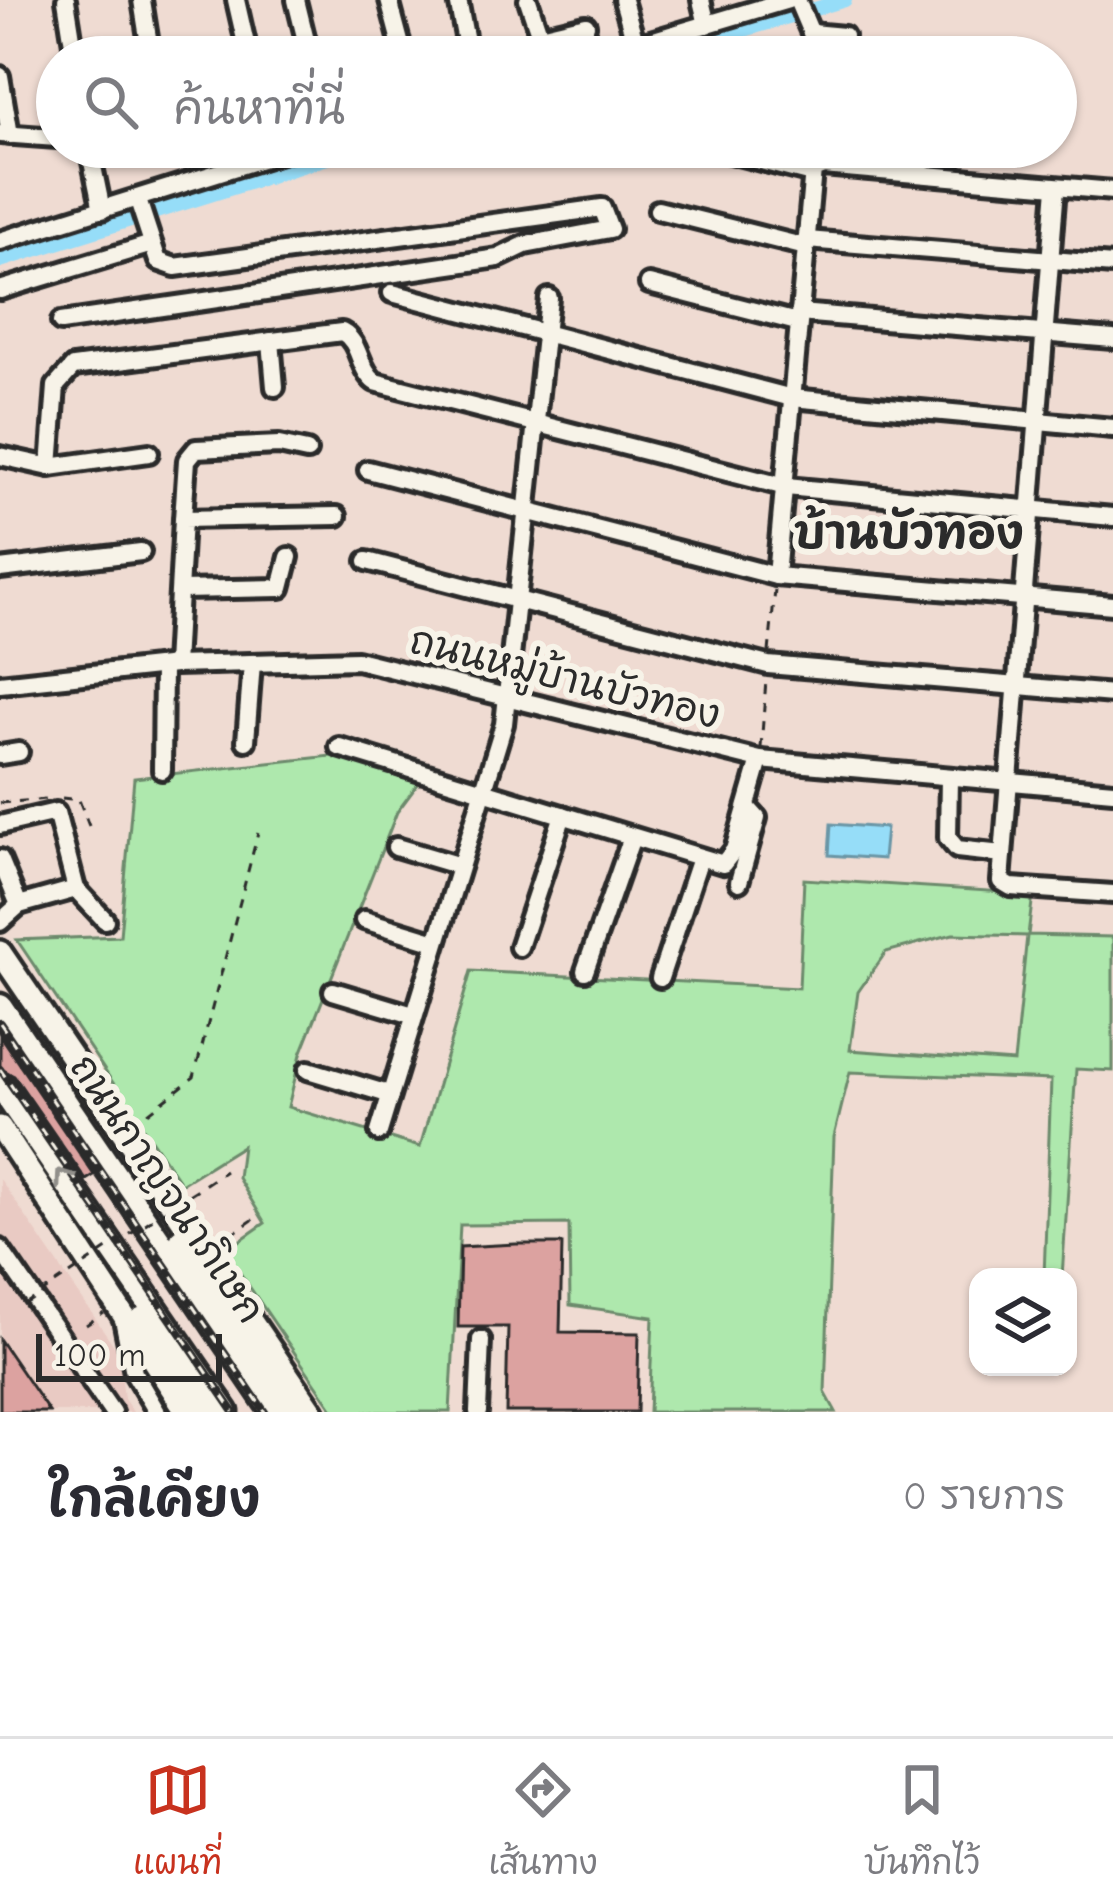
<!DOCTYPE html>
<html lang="th">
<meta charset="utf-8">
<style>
body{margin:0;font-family:"Comic Neue","Playpen Sans Thai",sans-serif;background:#f7f7f7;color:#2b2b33}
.controls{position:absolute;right:36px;bottom:36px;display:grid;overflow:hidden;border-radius:24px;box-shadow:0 3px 9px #0004}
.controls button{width:108px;height:108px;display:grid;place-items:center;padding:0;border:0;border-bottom:3px solid #e1e1e2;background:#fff;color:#2b2b33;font:60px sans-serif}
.scale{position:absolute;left:36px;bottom:30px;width:186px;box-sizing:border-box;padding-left:12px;border:6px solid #2b2b2b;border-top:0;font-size:33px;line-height:42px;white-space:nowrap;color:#2b2b2b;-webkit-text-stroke:9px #f7f3e8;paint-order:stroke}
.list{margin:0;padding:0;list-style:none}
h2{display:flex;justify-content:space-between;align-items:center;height:156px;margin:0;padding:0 48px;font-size:51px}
h2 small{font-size:39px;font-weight:400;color:#7c7c81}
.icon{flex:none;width:66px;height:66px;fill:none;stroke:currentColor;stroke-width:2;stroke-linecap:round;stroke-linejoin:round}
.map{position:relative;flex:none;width:1113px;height:1412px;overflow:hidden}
.search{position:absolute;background:#fff;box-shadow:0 3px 9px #0004;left:36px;right:36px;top:36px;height:132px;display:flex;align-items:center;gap:30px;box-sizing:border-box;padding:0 42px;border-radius:66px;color:#7c7c81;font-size:45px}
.sheet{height:324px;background:#fff}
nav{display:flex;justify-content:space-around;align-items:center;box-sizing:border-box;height:168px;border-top:3px solid #e1e1e2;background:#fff;font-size:33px;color:#7c7c81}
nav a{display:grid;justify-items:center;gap:6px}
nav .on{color:#c8321e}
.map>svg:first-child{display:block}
</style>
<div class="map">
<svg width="1113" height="1412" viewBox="0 0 1113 1412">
<rect width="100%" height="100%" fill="#efdbd2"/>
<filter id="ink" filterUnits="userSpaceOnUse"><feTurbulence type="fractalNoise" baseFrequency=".00833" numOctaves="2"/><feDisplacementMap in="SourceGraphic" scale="24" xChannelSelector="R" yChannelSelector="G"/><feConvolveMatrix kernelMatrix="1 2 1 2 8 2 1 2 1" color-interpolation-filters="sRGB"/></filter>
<g filter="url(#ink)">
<path fill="#e9cac3" d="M0,1179l119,174 5,46 9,13h-133z"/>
<path fill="#aee8ad" stroke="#6c8a6c" stroke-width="3" fill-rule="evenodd" d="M331,756l90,24 -24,32 -96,242 -13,53 132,40 51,-176 328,17 5,-109 229,15 -5,41 85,2v134l-37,-2 -14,208h-18l7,-197 -201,-8 -16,65 -9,255 11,20h-187l4,-95 -83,-12 -1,-81 -109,1 -10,187h-115l-110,-161 40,-28 -27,-45 4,-32 -61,38 -164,-244 103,-4 14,-158zM953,934l74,2 -13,126 -164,-12 8,-58 28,-40z"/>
<path fill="#96ddf8" stroke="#6b96a6" stroke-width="3" d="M831,824l55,4 -3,31 -54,-4z"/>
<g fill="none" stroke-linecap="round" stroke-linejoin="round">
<g stroke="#96ddf8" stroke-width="14">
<path d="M654,57l191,-57"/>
<path d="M0,261l362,-114"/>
</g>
</g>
<g fill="#dca2a0" stroke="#2b2b2b" stroke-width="3">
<path d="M0,1036l94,139 -8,5 -72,-104 -14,-7z"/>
<path d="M516,1244h46l-2,88 79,1 -2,79h-131l2,-85h-50l2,-80z"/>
<path d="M0,1340l49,72h-49z"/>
</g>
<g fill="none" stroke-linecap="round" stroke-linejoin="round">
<g stroke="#2b2b2b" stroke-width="26">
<g id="minor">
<path d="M66,0l9,57"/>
<path d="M142,0l9,57"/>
<path d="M236,0l13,57"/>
<path d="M296,0l14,57"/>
<path d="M389,0l15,57"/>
<path d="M458,0l11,57"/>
<path d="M528,0l19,57"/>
<path d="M623,0l13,45"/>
<path d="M701,0l6,25"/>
<path d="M797,0l14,33 33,3"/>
<path d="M540,36l46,-11"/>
<path d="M597,57l191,-57"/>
<path d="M0,76l10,59"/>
<path d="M1,134l56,4"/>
<path d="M89,147l13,63"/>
<path d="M706,147l106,27"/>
<path d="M1056,187l-55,694 10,6 102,7"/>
<path d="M658,210l148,37"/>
<path d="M807,240l306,25"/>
<path d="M0,241l300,-94"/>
<path d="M649,284l148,38"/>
<path d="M0,290l152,-46"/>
<path d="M392,293l400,105 321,30"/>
<path d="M799,313l314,26"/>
<path d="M61,322l437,-64 27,-13 85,-16 -8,-21 -427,59 -17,-6 -20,-61"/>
<path d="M271,341l4,46"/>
<path d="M0,456l50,11 99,-14"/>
<path d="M50,467l6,-81 17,-19 269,-35c19,10 16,37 33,50l411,105 327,30"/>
<path d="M368,470l408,106 337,29"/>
<path d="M183,519l4,-59 9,-11 83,-4 28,6"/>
<path d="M367,561l401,104 345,29"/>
<path d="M0,569l141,-17"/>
<path d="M776,576l37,-406 10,-4 290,25"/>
<path d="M181,590l100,-2 8,-31"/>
<path d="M175,665l8,-146 154,-3"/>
<path d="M0,684l175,-19 182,-5 403,100 353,31"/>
<path d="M246,741l6,-78"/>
<path d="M339,747l384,117 11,-14 26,-90"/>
<path d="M0,755l19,-3"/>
<path d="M162,770l1,-103"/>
<path d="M949,778l-1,60 9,11 45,5"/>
<path d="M0,825l56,-13 20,77 -57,16"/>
<path d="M396,847l64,19"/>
<path d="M0,859l19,46 -19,17"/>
<path d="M739,882l18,-64 -10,-11"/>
<path d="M76,889l29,31"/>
<path d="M364,920l72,22"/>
<path d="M519,947l44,-132"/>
<path d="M585,971l47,-134"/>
<path d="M660,978l40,-120"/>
<path d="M333,991l80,24"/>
<path d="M308,1070l80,24"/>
<path d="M379,1132l125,-408 45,-426"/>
<path d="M0,1249l112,163"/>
<path d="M123,1319l11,54 23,39"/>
<path d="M478,1412l3,-72"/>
</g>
</g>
<g stroke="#2b2b2b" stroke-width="30">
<g id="major">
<path d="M0,952l313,460"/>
<path d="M0,1127l187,285"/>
<path d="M181,1239l112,173"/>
<path d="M142,1318l64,94"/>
</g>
</g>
<g stroke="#2b2b2b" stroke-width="33">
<g id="highway">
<path d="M0,1007l275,405"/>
<path d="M0,1085l225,327"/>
</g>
</g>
<g stroke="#2b2b2b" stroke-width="3" stroke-dasharray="9 9" stroke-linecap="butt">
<path d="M769,652l6,-62"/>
<path d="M761,748l5,-68"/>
<path d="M62,798l17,2 10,26"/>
<path d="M0,803l46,-4"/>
<path d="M134,1124l60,-47 64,-244"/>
<path d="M216,1245l41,-28"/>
<path d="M86,1325l18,-12"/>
</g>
<use href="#minor" stroke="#f7f3e8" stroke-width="16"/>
<use href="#major" stroke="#f7f3e8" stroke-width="21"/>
<use href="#highway" stroke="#f7f3e8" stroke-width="24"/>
<g stroke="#2b2b2b" stroke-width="8">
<g id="rail">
<path d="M0,1023l265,389"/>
<path d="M0,1069l234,343"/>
</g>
</g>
<use href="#rail" stroke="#f7f3e8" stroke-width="3" stroke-dasharray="9" stroke-linecap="butt"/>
<path stroke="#2b2b2b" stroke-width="3" stroke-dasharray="9 9" stroke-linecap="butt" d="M25,1304l200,-133"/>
</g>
<defs><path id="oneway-chevron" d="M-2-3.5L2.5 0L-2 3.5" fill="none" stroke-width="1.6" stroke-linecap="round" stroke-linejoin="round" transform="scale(3)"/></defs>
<use stroke="#918f8a" href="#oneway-chevron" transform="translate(63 1177) rotate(-125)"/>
</g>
<g text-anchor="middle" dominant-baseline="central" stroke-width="12" stroke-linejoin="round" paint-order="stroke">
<g font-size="39" fill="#2b2b2b" stroke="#f7f3e8">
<text transform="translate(565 678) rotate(14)">ถนนหมู่บ้านบัวทอง</text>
<text transform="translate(167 1189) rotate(56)">ถนนกาญจนาภิเษก</text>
</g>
<g font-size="45" font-weight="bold" fill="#2b2b2b" stroke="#f7f3e8">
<text x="909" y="533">บ้านบัวทอง</text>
</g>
</g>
</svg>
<div class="controls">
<button><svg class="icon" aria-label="layers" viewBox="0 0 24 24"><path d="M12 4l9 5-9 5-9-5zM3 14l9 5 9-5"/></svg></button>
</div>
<div class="scale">100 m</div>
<div class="search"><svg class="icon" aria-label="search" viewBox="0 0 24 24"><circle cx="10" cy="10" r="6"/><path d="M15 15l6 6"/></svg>ค้นหาที่นี่</div>
</div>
<section class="sheet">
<h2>ใกล้เคียง<small>0 รายการ</small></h2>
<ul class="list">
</ul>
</section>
<nav>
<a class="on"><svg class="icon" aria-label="map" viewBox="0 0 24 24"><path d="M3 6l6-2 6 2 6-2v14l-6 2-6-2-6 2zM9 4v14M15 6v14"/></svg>แผนที่</a>
<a><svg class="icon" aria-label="directions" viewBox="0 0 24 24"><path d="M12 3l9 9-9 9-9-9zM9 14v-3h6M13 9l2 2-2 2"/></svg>เส้นทาง</a>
<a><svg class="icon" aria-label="saved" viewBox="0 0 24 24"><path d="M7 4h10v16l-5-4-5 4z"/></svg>บันทึกไว้</a>
</nav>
